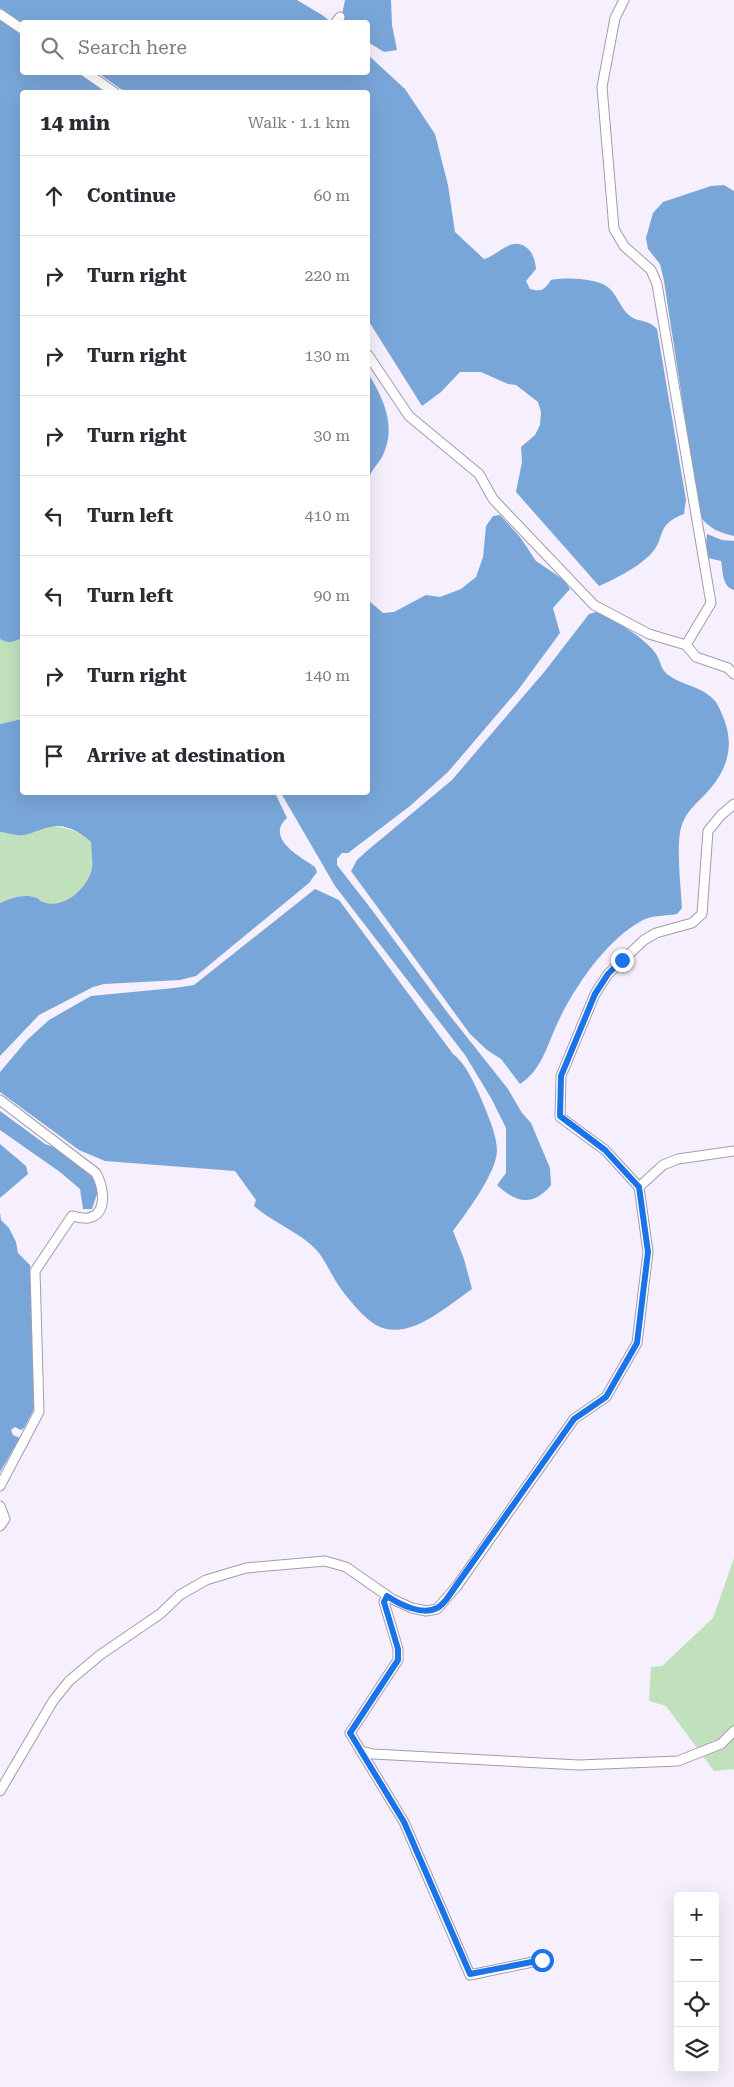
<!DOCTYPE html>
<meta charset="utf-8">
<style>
body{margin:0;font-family:"Roboto Serif",serif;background:#f7f7f7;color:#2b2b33}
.controls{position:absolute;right:15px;bottom:15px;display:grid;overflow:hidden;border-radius:5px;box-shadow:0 5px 20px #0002}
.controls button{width:45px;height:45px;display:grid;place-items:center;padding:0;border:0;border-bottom:1px solid #e1e1e2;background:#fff;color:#2b2b33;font:25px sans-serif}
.stop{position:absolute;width:15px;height:15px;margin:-11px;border:4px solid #1a73e8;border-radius:50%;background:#fff}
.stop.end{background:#1a73e8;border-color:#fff;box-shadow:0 1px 5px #0008}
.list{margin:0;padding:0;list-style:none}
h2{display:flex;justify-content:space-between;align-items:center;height:65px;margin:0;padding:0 20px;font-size:21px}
h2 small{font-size:16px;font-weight:400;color:#7c7c81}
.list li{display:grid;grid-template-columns:32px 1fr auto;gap:15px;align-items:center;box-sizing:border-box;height:80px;padding:0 20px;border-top:1px solid #e1e1e2}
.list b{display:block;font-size:19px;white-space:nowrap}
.list em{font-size:16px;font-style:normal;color:#7c7c81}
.icon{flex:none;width:28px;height:28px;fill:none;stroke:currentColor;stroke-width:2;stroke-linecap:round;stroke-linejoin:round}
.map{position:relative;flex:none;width:734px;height:2087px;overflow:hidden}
.search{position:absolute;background:#fff;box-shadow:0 5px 20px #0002;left:20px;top:20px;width:350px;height:55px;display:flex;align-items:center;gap:12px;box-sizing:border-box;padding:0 18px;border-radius:5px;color:#7c7c81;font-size:19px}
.panel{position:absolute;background:#fff;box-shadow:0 5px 20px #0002;left:20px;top:90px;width:350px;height:705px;border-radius:5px}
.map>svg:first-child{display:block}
</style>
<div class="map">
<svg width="734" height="2087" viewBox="0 0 734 2087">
<rect width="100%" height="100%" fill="#f6effd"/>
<g fill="#c1e1bd">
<path d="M22,638v81l-22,5v-85c7,5 15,3 22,-1z"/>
<path d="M52,826c16,2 27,5 39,16 0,7 2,20 1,26 -4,20 -28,42 -49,34 -2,0 -4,-3 -6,-4 -12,-5 -26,0 -37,5v-71c21,3 32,3 52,-6z"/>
<path d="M734,1558v211l-20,2 -48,-65 -17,-5 2,-34 11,-1 51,-48z"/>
</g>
<g fill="#79a6d9">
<path d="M0,0h297l25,15 9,7 -309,1 -22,-15z"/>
<path d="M345,0h46l1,25 5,25 -13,2 -16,-10v-20h-24l-3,-3z"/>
<path d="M0,20l22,15v37l56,1 29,19h-85v546c-7,4 -15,6 -22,1z"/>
<path d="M368,55l37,34 30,45 13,51 7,47 29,27c15,-4 28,-24 43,-11 6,5 8,12 9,21l-10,12 4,8c12,3 14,1 21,-9 15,-3 50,-2 60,10 7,8 11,20 19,26 9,7 16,2 27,13l29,171 -2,14c-30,11 -17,24 -34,41 -15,14 -33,23 -51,31l-83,-94 6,-30 -1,-15 14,-12 5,-10 1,-13 -3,-10 -22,-17 -8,-1 -27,-12h-21l-19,20 -19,14 -54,-86v-228h-243l-27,-19 270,-1z"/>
<path d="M724,185l10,6v345c-14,-3 -26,-8 -34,-20l-36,-235 -4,-17 -12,-15 -2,-11 7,-25 10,-11 48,-16z"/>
<path d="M368,373c15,25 29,53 15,82 -3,7 -10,13 -13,20 -4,8 0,21 -2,30z"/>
<path d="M500,515l20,22 16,24 28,19 6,9 -17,19 7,25 -42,57 -70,82 -38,34 -62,47h-6l-5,6v6l35,45 75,102 61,77 14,24 9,10 19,45 1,17c-18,22 -35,18 -54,0l9,-12v-45l-15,-30 -26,-43 -130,-169 -54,-93 87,-1v-192l15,13 11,-1 32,-17 14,2 21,-8 15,-12 7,-20 3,-31 7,-10z"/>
<path d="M707,534l15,6 12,1v49c-12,-3 -11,-19 -13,-29l-13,-3 -2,-14z"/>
<path d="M599,611c16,11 46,26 57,43 5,7 4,14 11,20 15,12 36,12 49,28 18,32 18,58 -6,87 -12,14 -24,21 -29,39 -5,18 0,60 1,80l-5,6c-10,2 -25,1 -34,6 -36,19 -68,66 -85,102 -11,23 -16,48 -38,62l-19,-25 -14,-9 -17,-16 -119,-163 6,-11 11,-10 84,-70 93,-109 44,-57z"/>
<path d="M22,719v73l253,1 12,25c-22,20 12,38 28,49l2,5 -8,11 -113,93 -16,4 -76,4 -11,3 -54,28 -39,41v-153c11,-5 25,-10 37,-5 2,1 4,4 6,4 21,8 45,-14 49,-34 1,-6 -1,-19 -1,-26 -10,-9 -26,-19 -40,-15 -10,2 -17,6 -27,8 -8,1 -16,-2 -24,-3v-108z"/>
<path d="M315,889l24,11 114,154c13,10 20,27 27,42 6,15 17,38 17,55 -1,23 -31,62 -44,80l11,28 8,30c-25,17 -64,54 -96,36 -13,-8 -26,-24 -35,-36 -8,-11 -14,-25 -22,-36 -15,-19 -46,-30 -65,-47l2,-6 -21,-29 -130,-10 -26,-11 -79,-58v-20l27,-32 22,-20 42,-24 83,-8 20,-3z"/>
<path d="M0,1111l45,33 16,6 38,29 -2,15 -5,15h-9l-3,-20 -20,-17 -60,-42z"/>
<path d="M0,1144l26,22 2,8 -28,24z"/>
<path d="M0,1213l1,7 8,8 7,14 2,11 12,12 4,144 -10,19 -3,2 -6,-3 -4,3 2,5 7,3 -20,34z"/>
</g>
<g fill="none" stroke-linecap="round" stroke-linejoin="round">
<g stroke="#a49bac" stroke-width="11">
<g id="minor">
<path d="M624,0l-9,18 -13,69 12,142 10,17 27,24 6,14 54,319 -25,42 10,12 32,11 6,6"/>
<path d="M0,14l22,15"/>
<path d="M336,22l4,-5"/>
<path d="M85,72l29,20"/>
<path d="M368,355l41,61 70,58 14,25 101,106 55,29 37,11"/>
<path d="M0,1100l96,73c7,13 13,41 -8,45 -4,1 -11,-1 -16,-2l-37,55 4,141 -39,74"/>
<path d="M639,1187l-34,-37 -45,-33 1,-41 34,-82 13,-20 36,-34 12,-7 36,-10 10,-9 6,-83 13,-16 13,-11"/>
<path d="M0,1506l5,13 -5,7"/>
<path d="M387,1596l-3,6 14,47v11l-48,73 54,89 66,153 72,-15"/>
<path d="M361,1751l12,3 206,11 99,-4 43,-17 13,-13"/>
<path d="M0,1791l53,-90 16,-20 31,-26 60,-41 20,-19 26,-15 40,-12 79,-7 21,6 46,32 20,9 14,3 11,-2 20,-23 117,-167 32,-22 31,-54 11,-91 -9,-65 24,-22 15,-6 56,-8"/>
</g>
</g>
<use href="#minor" stroke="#fff" stroke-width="9"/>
</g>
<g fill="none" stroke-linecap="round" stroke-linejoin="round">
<path stroke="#1a73e8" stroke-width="6" d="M542,1960l-72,14 -66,-152 -54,-89 48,-73v-11l-14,-47 3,-6c12,8 35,20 50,12 3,-1 6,-5 9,-8l128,-181 32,-22 31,-54 11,-91 -9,-65 -34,-37 -45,-34 1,-40 34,-82 13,-20 14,-14"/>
</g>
</svg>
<div class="controls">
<button>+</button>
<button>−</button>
<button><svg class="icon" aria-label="locate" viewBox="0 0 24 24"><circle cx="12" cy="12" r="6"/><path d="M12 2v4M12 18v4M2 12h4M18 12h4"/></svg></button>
<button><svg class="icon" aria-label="layers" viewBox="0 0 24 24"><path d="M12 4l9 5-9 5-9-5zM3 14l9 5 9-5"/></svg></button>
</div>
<div class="stop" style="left:542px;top:1960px"></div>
<div class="stop end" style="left:622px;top:960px"></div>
<div class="search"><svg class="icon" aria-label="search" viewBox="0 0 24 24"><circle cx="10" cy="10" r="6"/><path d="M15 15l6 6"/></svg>Search here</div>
<section class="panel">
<h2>14 min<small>Walk · 1.1 km</small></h2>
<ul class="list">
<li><svg class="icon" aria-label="ahead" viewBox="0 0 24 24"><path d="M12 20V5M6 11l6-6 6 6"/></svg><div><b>Continue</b></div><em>60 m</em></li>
<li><svg class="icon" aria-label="right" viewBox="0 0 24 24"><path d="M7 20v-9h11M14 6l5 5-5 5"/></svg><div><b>Turn right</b></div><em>220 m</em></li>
<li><svg class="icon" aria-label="right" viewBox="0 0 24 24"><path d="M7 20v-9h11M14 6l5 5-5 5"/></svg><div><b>Turn right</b></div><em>130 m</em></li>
<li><svg class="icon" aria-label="right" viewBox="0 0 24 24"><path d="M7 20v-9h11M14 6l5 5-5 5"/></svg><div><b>Turn right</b></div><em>30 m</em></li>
<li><svg class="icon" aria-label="left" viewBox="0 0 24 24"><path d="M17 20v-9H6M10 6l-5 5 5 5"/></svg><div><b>Turn left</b></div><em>410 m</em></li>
<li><svg class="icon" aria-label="left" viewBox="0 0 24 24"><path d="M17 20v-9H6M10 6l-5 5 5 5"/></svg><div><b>Turn left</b></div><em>90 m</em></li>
<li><svg class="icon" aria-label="right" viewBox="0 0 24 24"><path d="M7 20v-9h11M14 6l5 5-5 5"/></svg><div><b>Turn right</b></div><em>140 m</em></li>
<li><svg class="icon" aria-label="arrive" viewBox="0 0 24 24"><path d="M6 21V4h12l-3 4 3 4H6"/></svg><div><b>Arrive at destination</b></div></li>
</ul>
</section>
</div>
